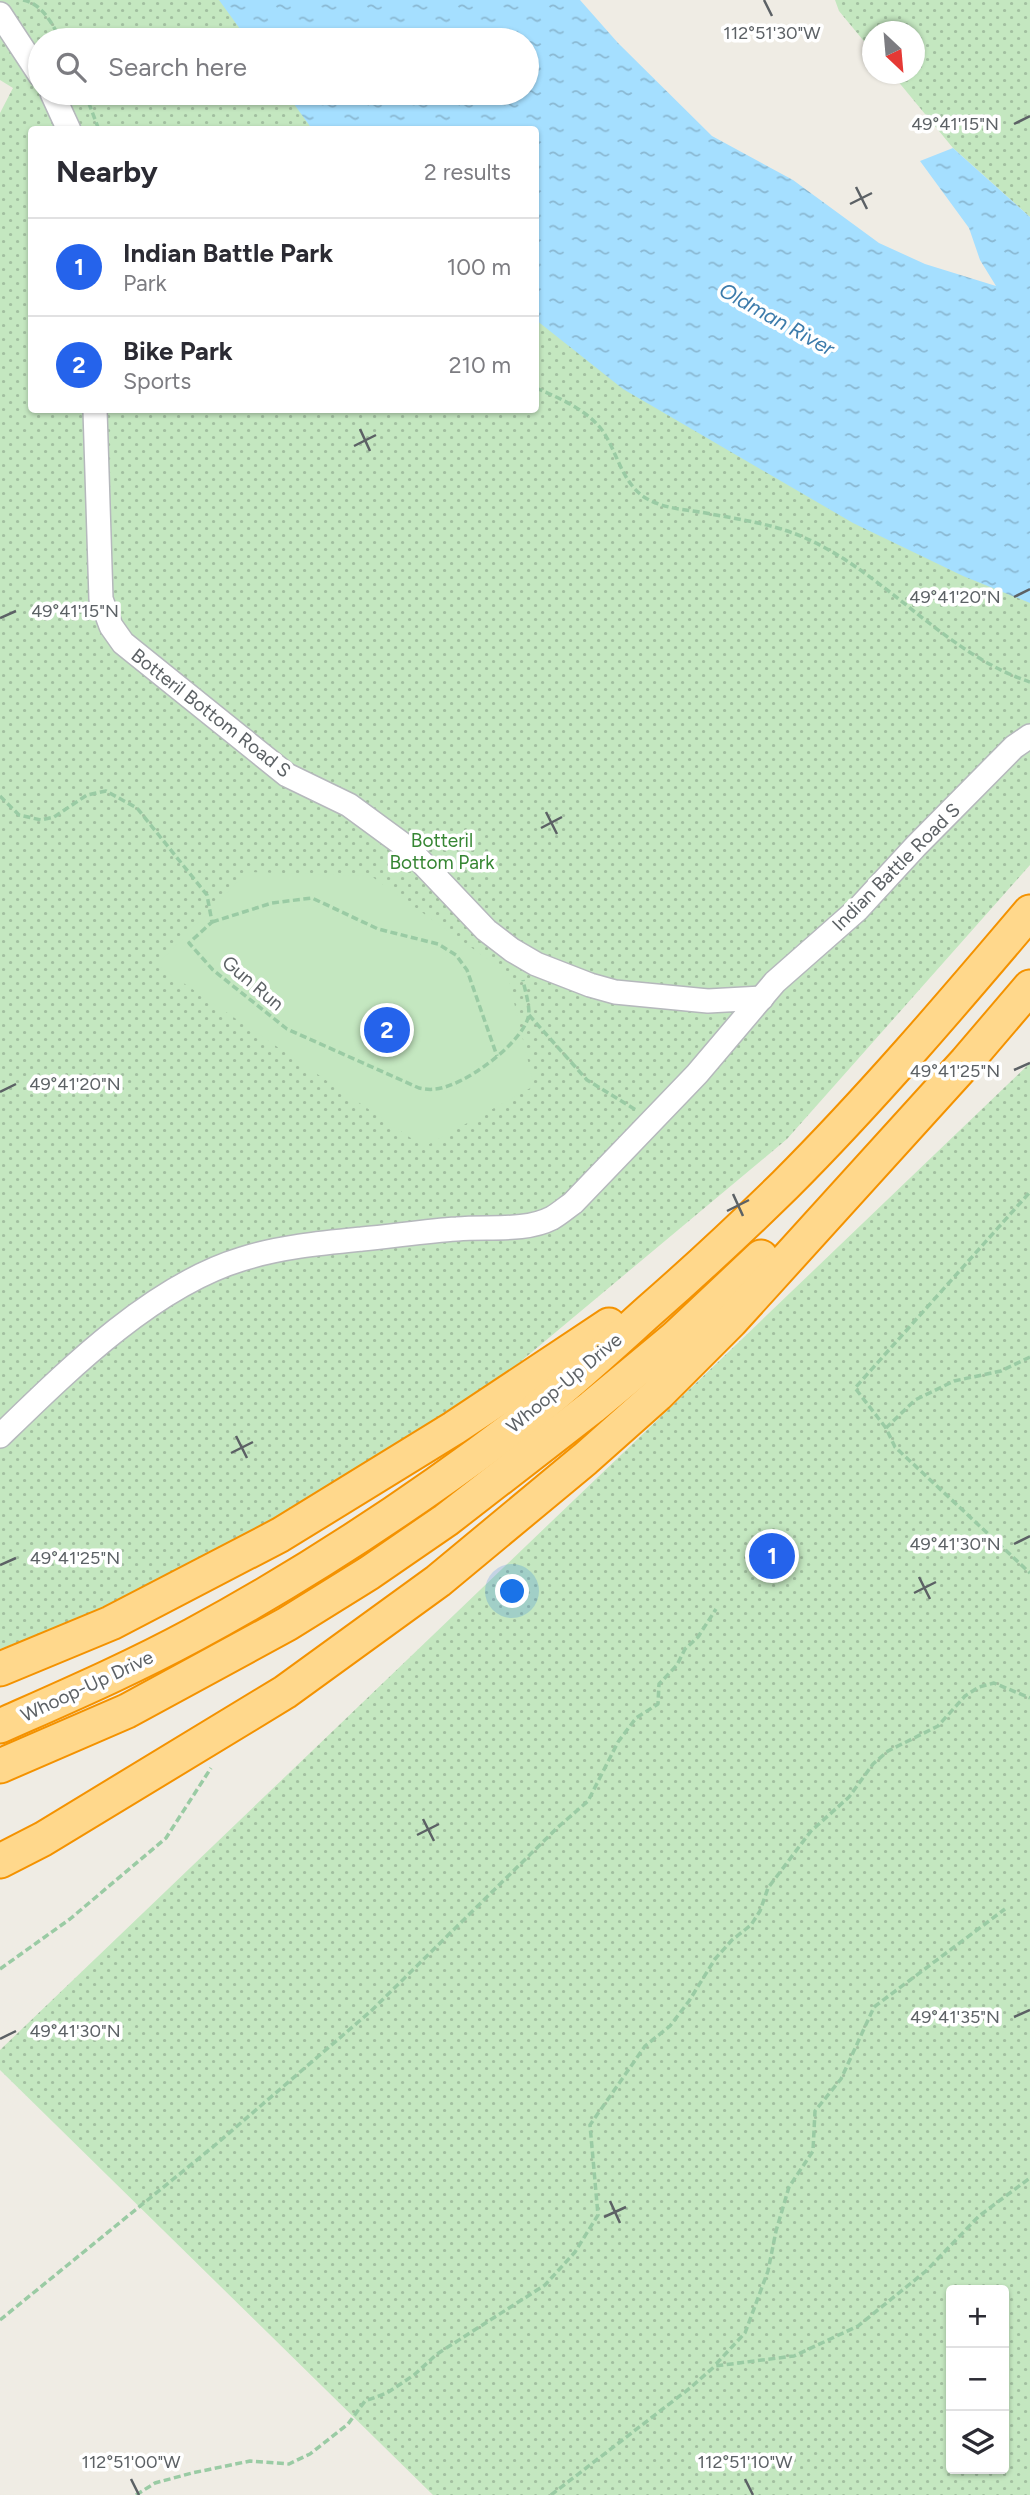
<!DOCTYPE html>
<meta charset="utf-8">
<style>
body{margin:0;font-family:Figtree,sans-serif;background:#f7f7f7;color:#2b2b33}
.controls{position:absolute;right:21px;bottom:21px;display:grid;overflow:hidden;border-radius:7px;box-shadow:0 2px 5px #0004}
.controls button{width:63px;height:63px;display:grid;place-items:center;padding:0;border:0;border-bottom:2px solid #e1e1e2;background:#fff;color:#2b2b33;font:35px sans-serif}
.compass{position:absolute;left:862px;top:21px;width:63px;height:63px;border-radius:50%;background:#fff;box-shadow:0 2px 5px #0004;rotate:154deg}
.you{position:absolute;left:513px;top:1592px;width:24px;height:24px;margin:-18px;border:5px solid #fff;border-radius:50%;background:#1a73e8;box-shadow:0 0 0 10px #1a73e833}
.badge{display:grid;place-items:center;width:46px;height:46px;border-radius:50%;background:#2563eb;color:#fff;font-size:23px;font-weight:700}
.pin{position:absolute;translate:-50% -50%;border:4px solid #fff;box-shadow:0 2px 7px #0006}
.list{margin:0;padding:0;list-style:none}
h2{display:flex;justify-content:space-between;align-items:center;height:91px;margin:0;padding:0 28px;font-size:30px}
h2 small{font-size:23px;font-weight:400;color:#7c7c81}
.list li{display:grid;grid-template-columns:46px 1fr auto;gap:21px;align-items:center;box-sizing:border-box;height:98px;padding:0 28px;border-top:2px solid #e1e1e2}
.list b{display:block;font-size:26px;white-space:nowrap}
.list p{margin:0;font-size:23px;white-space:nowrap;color:#7c7c81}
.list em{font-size:23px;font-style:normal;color:#7c7c81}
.icon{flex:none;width:38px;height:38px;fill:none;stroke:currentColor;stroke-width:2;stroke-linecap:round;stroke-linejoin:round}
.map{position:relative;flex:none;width:1030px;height:2495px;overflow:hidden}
.search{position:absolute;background:#fff;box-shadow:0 2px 5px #0004;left:28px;top:28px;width:511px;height:77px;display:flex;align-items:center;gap:18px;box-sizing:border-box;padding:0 24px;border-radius:38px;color:#7c7c81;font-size:26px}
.panel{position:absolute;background:#fff;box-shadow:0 2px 5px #0004;left:28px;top:126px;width:511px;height:287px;border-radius:7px}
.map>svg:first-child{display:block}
</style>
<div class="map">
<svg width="1030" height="2495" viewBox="0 0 1030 2495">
<defs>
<pattern id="park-dots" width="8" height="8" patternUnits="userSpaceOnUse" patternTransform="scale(1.75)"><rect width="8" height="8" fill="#c4e7c0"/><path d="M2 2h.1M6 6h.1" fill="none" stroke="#a2bfa0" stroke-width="1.8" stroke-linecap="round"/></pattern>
<pattern id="water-ripples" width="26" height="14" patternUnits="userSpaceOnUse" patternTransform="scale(1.75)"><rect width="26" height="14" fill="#a5dfff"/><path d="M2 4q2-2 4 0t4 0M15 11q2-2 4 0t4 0" fill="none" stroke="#8ab8d2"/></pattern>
</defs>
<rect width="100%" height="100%" fill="#efece4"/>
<g fill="url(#park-dots)" fill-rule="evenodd">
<path d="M0,0h231l25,40h-216v53h250l23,36 -281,1v280h504v-96l494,270v281l-243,274 -273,228 -292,199 -222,83v-1536l13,-25 -13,-8z"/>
<path d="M835,0h195v217l-77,-69 -61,-74h22v-42h-42v19l-33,-40z"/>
<path d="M1030,1063v1432h-597l-433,-425v-20zM951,2290h53v179h-53z"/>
</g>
<path fill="#c4e7c0" d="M247,872l124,4 136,97 27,113 -110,61 -267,-182z"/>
<path fill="url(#water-ripples)" d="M219,0h361l38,43 94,93 81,44 86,63 46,21 71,22 -16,-26 -11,-32 -49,-67 33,-13 77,69v386l-67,-27 -110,-53 -230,-134 -87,-69v-190l-224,-1 -26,-36h241v-53h-279z"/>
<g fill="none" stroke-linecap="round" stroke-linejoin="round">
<g stroke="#b5b8bc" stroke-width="26">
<g id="minor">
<path d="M0,14l40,61"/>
<path d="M52,93l17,37"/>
<path d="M95,410l6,189 10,27 12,17 164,132 62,30 60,44 77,81 26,20 24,14 54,21 25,7 93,9 54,-3"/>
<path d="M0,1436c66,-64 152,-150 242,-177 38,-12 80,-16 120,-20 32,-3 64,-8 95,-10 30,-3 68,3 95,-11 7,-4 14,-10 21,-15l124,-129 78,-92 83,-73 58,-63 98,-99 16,-11"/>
</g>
</g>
<g stroke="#f49200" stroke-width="37">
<g id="highway">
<path d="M0,1669l111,-46 169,-88 174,-107 155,-103"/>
<path d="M0,1726c65,-29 130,-57 193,-91 115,-62 225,-135 329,-214 44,-34 85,-72 126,-109 47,-41 92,-83 137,-127 85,-85 167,-181 245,-273"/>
<path d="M0,1766l127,-55 160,-87 82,-51 77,-53 146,-113 83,-69 86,-81"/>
<path d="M0,1861l43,-22 242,-147 153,-111 147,-122 72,-64 74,-74 235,-259 64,-75"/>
</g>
</g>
<g stroke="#9acba4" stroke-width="3.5" stroke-dasharray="7 3.5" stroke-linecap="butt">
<path d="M23,0c20,4 29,24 38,40"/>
<path d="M85,93l14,37"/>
<path d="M536,388c23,10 50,21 66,42 15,21 19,51 42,67 17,11 37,12 56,15 31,6 63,10 93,21 88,33 147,119 237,149"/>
<path d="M0,796l19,19 22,5 13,-3 33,-22 19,-4 31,17 70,87 5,27 -23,21 24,27 74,59 132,59c5,1 11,2 16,1 28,-2 85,-44 93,-71 3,-10 -3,-27 -5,-38"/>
<path d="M212,922l60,-19 40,-5 66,31 60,15 18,11 11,15 30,86"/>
<path d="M529,1015l58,65 49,30"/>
<path d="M1030,1357l-29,14 -47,10 -39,19 -29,28 9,19 135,126"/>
<path d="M886,1428l-31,-40 175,-196"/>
<path d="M0,1969l70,-50 96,-81 45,-70"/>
<path d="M0,2320l214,-174 157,-135 186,-183 31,-27 30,-59 18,-24 22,-14 1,-20 18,-19 8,-16 13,-12 18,-28"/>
<path d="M716,2364l29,-31 23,-62 8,-40 13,-44 24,-36 2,-40 26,-32 33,-72 131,-98"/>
<path d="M136,2495l19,-12 37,-10 58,-12 39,3 21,-10 38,-30 17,-23 22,-8 27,-18 23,-21 108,-69 30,-33 23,-37 -8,-90 55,-79 25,-20 19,-25 26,-42 17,-19 19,-15 9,-14 8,-23 43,-57 38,-34 24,-33 15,-13 50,-25 27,-30 14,-9 15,-4 36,15"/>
<path d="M551,2495l139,-107 25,-22 79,-10 64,-30 68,-55 53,-55 51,-38"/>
</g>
<use href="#minor" stroke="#fff" stroke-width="23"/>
<use href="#highway" stroke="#ffd88c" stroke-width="33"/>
</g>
<path fill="none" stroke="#5c6165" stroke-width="2.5" d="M764,0l8,16M1014,124l16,-8M856,187l11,22M850,204l22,-11M360,429l10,22M354,446l22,-11M1014,597l16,-8M0,618l16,-7M546,812l11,22M541,828l21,-11M1014,1070l16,-7M0,1092l16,-8M733,1194l10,22M727,1211l22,-11M236,1436l11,22M231,1453l22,-11M1014,1544l16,-8M0,1565l16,-7M919,1577l11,22M914,1593l22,-11M423,1819l11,22M417,1835l22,-11M1014,2017l16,-7M0,2039l16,-8M610,2201l10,22M604,2217l22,-10M131,2479l8,16M745,2479l8,16"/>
<g text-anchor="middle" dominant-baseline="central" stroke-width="7" stroke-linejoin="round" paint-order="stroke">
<g font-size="19" fill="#5c6165" stroke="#fff">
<text transform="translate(211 713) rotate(38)">Botteril Bottom Road S</text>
<text transform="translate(896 867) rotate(-45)">Indian Battle Road S</text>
<text transform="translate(253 983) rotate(40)">Gun Run</text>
<text transform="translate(564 1383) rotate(-40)">Whoop-Up Drive</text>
<text transform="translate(87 1686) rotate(-25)">Whoop-Up Drive</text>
</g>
<g font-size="19" fill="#368633" stroke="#fff">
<text x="442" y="840">Botteril<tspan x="442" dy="22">Bottom Park</tspan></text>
</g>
<g font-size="21" font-style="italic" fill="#3c7bab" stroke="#fff">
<text transform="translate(777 319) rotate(29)">Oldman River</text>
</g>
</g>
<g font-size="18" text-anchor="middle" fill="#5c6165" stroke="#fff" stroke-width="7" stroke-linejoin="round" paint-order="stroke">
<text x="772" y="39">112°51'30"W</text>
<text x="955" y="130">49°41'15"N</text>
<text x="955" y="603">49°41'20"N</text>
<text x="75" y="617">49°41'15"N</text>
<text x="955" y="1077">49°41'25"N</text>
<text x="75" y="1090">49°41'20"N</text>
<text x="955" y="1550">49°41'30"N</text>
<text x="75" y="1564">49°41'25"N</text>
<text x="955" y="2023">49°41'35"N</text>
<text x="75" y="2037">49°41'30"N</text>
<text x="131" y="2468">112°51'00"W</text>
<text x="745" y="2468">112°51'10"W</text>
</g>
</svg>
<div class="controls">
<button>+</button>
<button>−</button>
<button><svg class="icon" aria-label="layers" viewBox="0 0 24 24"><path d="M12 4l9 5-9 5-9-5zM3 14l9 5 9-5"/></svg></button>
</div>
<svg class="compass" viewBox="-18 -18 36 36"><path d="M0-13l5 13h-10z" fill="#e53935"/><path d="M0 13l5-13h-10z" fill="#7c7c81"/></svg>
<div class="you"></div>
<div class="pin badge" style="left:772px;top:1556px">1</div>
<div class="pin badge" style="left:387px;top:1030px">2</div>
<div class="search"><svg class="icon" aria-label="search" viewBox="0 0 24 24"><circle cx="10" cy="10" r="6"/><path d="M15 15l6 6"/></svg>Search here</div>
<section class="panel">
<h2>Nearby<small>2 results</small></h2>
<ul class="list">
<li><span class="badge">1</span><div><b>Indian Battle Park</b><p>Park</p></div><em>100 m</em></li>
<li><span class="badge">2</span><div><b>Bike Park</b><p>Sports</p></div><em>210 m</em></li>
</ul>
</section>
</div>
